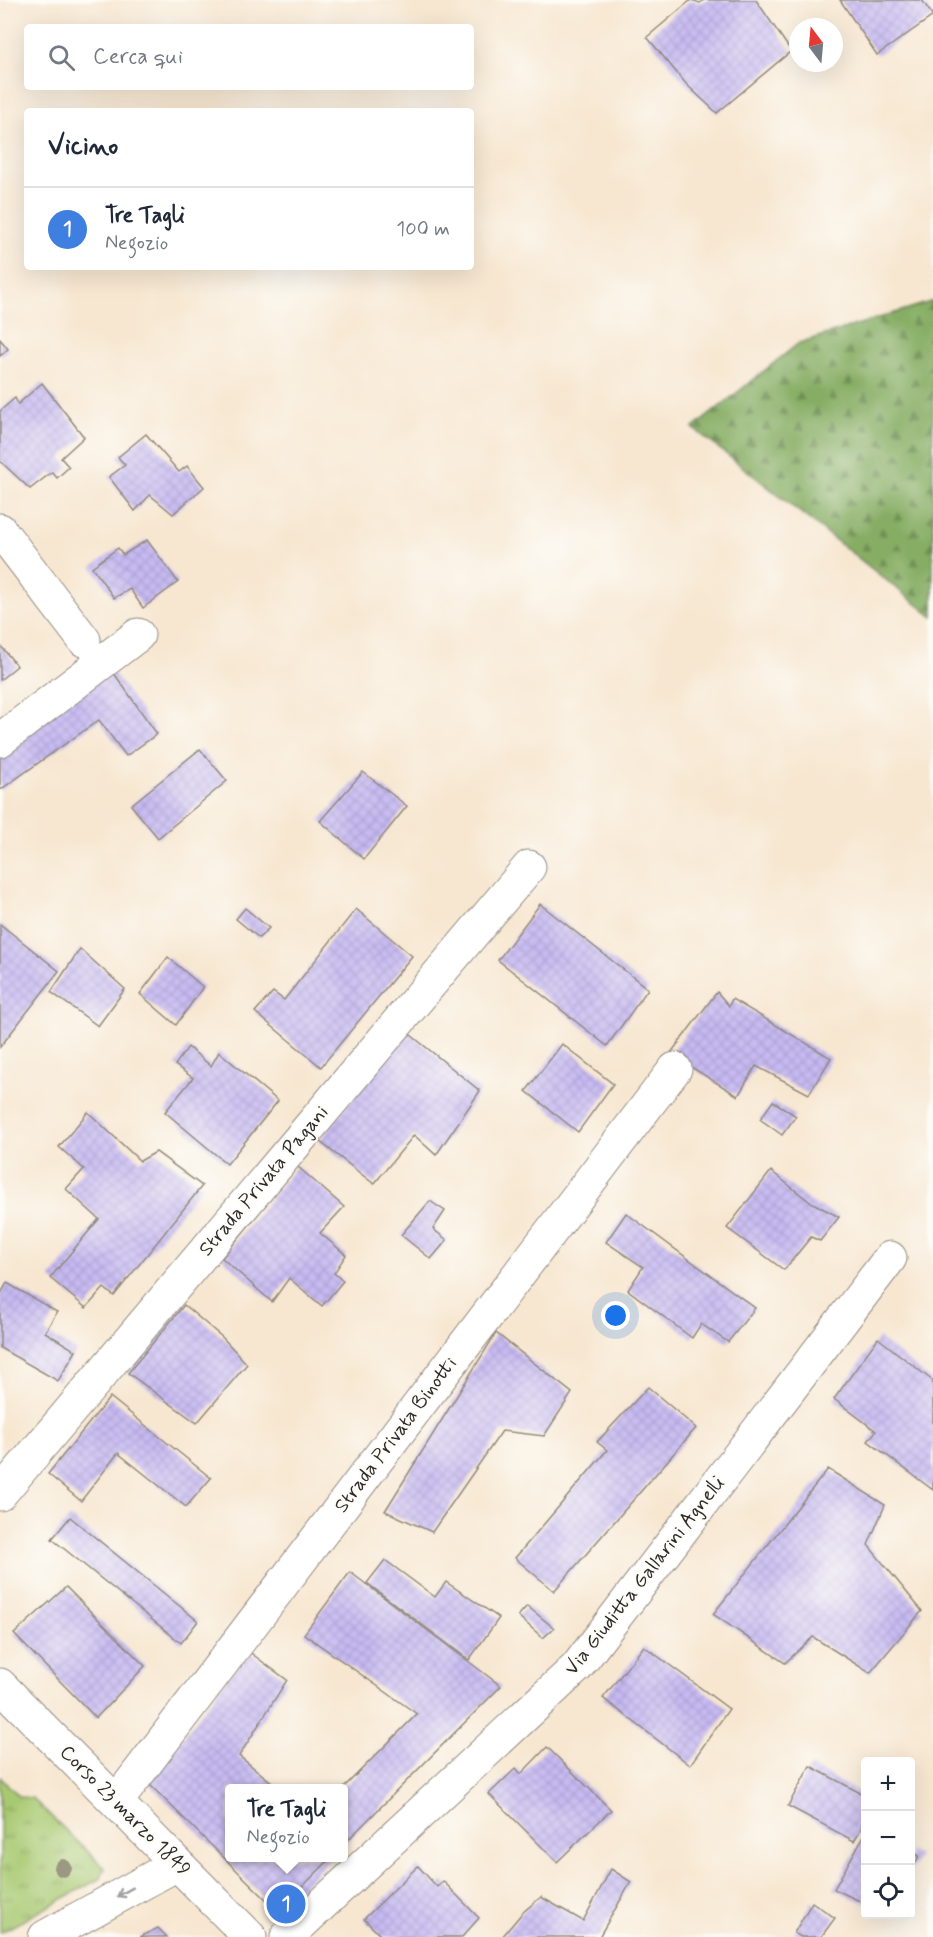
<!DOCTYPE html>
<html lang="it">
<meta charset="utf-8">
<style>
body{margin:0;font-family:Mynerve,sans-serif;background:#f2f2f3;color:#1f2937}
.controls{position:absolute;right:18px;bottom:18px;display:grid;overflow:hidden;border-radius:6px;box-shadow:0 6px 24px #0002}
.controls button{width:54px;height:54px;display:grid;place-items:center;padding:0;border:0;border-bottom:2px solid #e0e1e3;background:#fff;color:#1f2937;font:30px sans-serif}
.compass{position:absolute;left:789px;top:18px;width:54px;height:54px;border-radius:50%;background:#fff;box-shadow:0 6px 24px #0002;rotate:344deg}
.you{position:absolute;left:616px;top:1316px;width:21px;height:21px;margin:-15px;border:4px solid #fff;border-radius:50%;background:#1a73e8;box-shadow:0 0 0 9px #1a73e833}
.badge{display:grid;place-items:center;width:39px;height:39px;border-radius:50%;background:#7c3aed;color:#fff;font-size:20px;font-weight:700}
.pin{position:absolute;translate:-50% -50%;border:3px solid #fff;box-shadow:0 2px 6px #0006}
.popup{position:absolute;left:225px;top:1784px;width:123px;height:78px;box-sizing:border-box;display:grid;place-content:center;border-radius:6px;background:#fff;filter:drop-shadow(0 2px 4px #0005);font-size:20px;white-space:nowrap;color:#747a83}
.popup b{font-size:22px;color:#1f2937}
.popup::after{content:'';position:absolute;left:50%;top:100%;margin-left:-12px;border:12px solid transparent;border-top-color:#fff}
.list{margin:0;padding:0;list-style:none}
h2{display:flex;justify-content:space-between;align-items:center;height:78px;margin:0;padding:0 24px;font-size:26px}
h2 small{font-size:20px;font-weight:400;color:#747a83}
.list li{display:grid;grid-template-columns:39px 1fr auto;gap:18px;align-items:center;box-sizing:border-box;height:84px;padding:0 24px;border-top:2px solid #e0e1e3}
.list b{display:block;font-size:22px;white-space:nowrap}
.list p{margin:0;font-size:20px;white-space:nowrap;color:#747a83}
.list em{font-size:20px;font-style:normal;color:#747a83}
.icon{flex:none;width:33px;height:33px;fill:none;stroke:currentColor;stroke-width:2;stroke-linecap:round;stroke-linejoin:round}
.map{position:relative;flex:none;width:933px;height:1937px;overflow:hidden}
.search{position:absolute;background:#fff;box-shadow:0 6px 24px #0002;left:24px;top:24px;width:450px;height:66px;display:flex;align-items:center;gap:15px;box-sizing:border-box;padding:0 21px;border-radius:6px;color:#747a83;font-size:22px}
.panel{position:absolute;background:#fff;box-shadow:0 6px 24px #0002;left:24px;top:108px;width:450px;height:162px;border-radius:6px}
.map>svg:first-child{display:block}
</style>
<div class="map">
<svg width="933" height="1937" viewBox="0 0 933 1937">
<defs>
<pattern id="forest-firs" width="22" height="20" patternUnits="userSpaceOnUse" patternTransform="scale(1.5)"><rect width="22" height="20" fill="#86ad63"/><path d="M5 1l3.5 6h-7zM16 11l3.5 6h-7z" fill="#6e8d52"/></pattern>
<pattern id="park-tufts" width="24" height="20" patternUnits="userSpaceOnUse" patternTransform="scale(1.5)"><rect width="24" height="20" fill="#a8c971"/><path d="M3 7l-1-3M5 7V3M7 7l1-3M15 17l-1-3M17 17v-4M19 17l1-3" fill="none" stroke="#89a35d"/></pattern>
<pattern id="building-cross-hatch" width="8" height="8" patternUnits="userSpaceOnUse" patternTransform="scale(1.5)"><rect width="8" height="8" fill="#c7baf2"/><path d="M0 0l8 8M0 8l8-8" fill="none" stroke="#aba0d0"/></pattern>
</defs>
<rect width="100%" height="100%" fill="#fdfcf7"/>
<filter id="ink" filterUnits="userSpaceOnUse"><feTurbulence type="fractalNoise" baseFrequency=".0167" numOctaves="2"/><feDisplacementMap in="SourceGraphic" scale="12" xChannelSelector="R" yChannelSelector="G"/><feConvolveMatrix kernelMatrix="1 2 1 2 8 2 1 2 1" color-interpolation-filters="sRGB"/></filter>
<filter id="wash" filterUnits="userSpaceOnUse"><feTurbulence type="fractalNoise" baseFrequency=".008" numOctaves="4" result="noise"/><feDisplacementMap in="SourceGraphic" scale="24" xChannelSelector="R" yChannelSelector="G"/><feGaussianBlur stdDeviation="1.35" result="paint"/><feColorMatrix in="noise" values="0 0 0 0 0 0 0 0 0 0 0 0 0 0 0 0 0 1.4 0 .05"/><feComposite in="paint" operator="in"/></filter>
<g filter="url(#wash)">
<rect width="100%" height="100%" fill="#f7e7d1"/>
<path fill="url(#forest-firs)" stroke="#586c47" stroke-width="1.5" d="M933,301v316l-240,-189 106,-85z"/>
<path fill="url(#park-tufts)" stroke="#6a7a4e" stroke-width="1.5" d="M0,1777l20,20 12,1 73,70 -4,10 -101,55z"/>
<g id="blocks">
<g fill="url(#building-cross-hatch)">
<path d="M691,0l9,3 4,-3h52l35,51 -74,62 -30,-28 -40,-48z"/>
<path d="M840,0h82l11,16 -56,39z"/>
<path d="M0,339l8,10 -8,7z"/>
<path d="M42,383l42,54 -23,21 8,9 -12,11 -5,-6 -22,17 -30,-28v-50l15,-13 3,6z"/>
<path d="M146,434l33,38 8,-6 17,21 -31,27 -23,-19 -15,16 -26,-34 16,-12 -7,-8z"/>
<path d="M147,540l31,42 -35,26 -13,-19 -16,9 -22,-31 26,-19 5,7z"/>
<path d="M0,645l17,21 -17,14z"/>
<path d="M111,669l46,65 -31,22 -27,-36 -99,70v-42z"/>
<path d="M200,749l27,32 -69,57 -27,-33z"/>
<path d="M363,772l44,34 -43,53 -44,-38z"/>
<path d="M540,904l108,85 -41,57 -109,-86z"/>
<path d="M245,908l24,20 -10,10 -23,-19z"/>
<path d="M356,909l56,47 -91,111 -66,-55 18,-20 11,8z"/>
<path d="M0,924l59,47 -59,76z"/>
<path d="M80,949l45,40 -27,37 -47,-34z"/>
<path d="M168,957l35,30 -27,38 -36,-31z"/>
<path d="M717,992l12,14 3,-7 99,59 -22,36 -53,-28 -18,30 -68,-42z"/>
<path d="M406,1031l74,60 -44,64 -22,-20 -40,49 -55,-43z"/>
<path d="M562,1044l51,40 -35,48 -52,-41z"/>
<path d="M188,1047l23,19 8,-14 59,49 -51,63 -62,-52 28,-34 -18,-13z"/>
<path d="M773,1101l23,15 -14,19 -22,-16z"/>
<path d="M88,1112l52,49 16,-9 46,34 -88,110 -10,-8 -18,20 -36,-30 49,-59 -33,-30 18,-20 -25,-22z"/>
<path d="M297,1166l47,41 -24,26 26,22 -12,18 9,8 -21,25 -33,-28 -17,24 -50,-44z"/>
<path d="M771,1171l38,30 30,16 -19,24 -9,-4 -27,33 -57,-42z"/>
<path d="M430,1201l15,10 -12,18 14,11 -16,19 -30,-24z"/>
<path d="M626,1213l129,95 -27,34 -27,-18 -9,14 -64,-48 15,-23 -37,-25z"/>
<path d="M7,1283l50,29 -12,20 31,19 -18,30 -58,-33v-53z"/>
<path d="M184,1305l39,33 24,26 -50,59 -69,-50z"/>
<path d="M496,1333l76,60 -28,43 -42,-5 -70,101 -47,-21z"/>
<path d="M878,1338l55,43v109l-65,-49 8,-10 -42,-32z"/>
<path d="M648,1387l48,41 -142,163 -39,-33 92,-108 -10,-8z"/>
<path d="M110,1397l101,81 -25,29 -68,-54 -37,48 -33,-27z"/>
<path d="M828,1469l57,36 -17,40 54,66 -52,62 -57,-36 -28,26 -72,-49z"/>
<path d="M70,1517l128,104 -17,22 -129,-104z"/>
<path d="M385,1560l50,37 11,-15 53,36 -30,42 -102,-77z"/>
<path d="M350,1572l151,114 -158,159v-57l74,-74 -113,-80z"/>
<path d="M66,1587l79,79 -49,52 -82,-84z"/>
<path d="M527,1606l27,22 -11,10 -25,-22z"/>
<path d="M644,1646l85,63 -39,56 -87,-67z"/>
<path d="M248,1651l39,29 -48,76 40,32h-50v70h102l-53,53 -130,-128z"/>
<path d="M547,1747l64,63 -54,52 -68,-68 27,-26 5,6z"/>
<path d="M810,1766l56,30v24l-12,21 -66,-35z"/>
<path d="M866,1832v72l-32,-15z"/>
<path d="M910,1851l9,5 -9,17z"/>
<path d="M418,1866l19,21 6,-6 36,37 -17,19h-80l-18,-18z"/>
<path d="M611,1869l20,13 -32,55h-97l20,-24 19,-16 42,24z"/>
<path d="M812,1902l23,16 -14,19h-20l-7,-4z"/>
<path d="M158,1928l9,9h-27z"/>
</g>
</g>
</g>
<g filter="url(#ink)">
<use href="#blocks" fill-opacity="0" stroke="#91897e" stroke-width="1.5"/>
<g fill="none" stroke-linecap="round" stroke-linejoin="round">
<g stroke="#91897e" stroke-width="35">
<g id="street">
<path d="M0,530l84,110"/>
<path d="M0,740l138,-105"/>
<path d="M0,1494l529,-627"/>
<path d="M117,1801l558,-732"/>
<path d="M45,1937l132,-73"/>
<path d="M287,1937l290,-270 313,-409"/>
</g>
</g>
<g stroke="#91897e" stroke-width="35">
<path id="secondary" d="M0,1685l250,252"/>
</g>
<use href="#street" stroke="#fff" stroke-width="33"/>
<use href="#secondary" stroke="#fff" stroke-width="33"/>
</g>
<circle fill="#9b9981" cx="63" cy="1868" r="9"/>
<defs><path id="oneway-shaft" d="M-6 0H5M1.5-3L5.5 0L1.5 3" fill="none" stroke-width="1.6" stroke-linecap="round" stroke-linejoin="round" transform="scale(1.5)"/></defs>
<use stroke="#a0a0a0" href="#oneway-shaft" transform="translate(125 1892) rotate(151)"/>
</g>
<g text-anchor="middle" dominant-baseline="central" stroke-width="4.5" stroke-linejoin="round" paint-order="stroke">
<g font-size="20" fill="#2b2b2b" stroke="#fdfcf7">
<text transform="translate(264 1181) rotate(-50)">Strada Privata Pagani</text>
<text transform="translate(396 1435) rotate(-53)">Strada Privata Binotti</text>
<text transform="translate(645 1576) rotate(-52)">Via Giuditta Gallarini Agnelli</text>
<text transform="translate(125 1811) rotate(45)">Corso 23 marzo 1849</text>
</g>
</g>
</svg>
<div class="controls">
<button>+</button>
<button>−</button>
<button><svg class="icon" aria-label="locate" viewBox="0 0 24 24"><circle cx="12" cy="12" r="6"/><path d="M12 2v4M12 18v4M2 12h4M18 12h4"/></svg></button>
</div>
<svg class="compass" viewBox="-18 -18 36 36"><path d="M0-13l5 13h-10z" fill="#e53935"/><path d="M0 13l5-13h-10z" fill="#747a83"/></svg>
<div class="you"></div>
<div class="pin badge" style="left:286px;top:1904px;background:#3f7fe0">1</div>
<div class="popup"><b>Tre Tagli</b>Negozio</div>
<div class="search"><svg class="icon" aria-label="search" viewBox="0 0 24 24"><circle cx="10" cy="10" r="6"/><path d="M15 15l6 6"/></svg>Cerca qui</div>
<section class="panel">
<h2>Vicino<small></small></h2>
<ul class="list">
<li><span class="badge" style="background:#3f7fe0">1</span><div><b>Tre Tagli</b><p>Negozio</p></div><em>100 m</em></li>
</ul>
</section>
</div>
